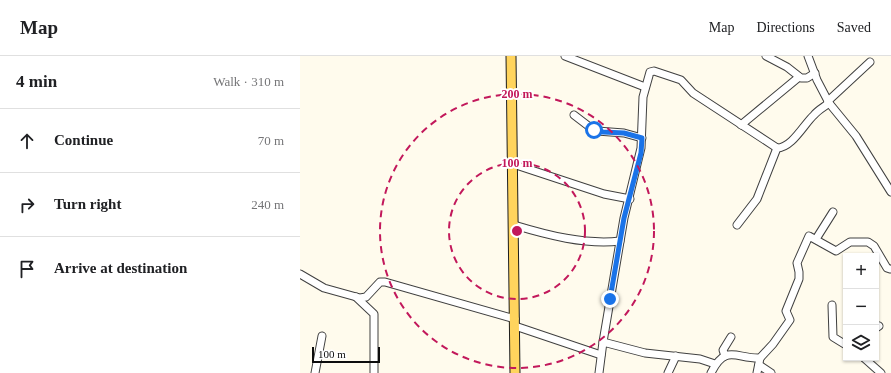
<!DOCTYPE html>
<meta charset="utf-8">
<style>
body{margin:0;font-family:Georgia,serif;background:#f6f6f6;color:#202124}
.controls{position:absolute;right:12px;bottom:12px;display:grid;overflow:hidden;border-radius:0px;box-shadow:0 1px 3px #0004}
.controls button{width:36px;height:36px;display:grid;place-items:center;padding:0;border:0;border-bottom:1px solid #e0e0e0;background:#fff;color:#202124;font:20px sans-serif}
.scale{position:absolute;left:12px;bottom:10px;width:68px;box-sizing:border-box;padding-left:4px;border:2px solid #0d0d0d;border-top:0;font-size:11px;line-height:14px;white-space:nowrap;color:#0d0d0d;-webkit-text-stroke:3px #fff;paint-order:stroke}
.stop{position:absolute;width:12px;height:12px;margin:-9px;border:3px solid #1a73e8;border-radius:50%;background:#fff}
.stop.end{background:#1a73e8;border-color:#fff;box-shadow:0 1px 4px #0008}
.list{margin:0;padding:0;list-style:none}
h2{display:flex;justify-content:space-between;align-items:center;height:52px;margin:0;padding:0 16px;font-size:17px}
h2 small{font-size:13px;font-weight:400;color:#757577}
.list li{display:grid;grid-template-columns:26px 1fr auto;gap:12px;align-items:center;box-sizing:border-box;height:64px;padding:0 16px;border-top:1px solid #e0e0e0}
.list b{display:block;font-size:15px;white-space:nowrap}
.list em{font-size:13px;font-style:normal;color:#757577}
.icon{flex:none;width:22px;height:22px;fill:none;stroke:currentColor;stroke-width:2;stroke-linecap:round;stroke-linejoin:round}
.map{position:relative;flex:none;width:591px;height:317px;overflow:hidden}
header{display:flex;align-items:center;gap:24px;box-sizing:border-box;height:56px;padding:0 20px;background:#fff;border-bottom:1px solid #e0e0e0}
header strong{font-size:19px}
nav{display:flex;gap:22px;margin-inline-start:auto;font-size:14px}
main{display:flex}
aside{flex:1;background:#fff}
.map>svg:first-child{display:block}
</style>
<header>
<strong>Map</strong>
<nav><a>Map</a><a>Directions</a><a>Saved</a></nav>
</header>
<main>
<aside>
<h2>4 min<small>Walk · 310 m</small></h2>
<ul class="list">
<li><svg class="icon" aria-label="ahead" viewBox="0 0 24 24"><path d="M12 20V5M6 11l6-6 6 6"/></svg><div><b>Continue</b></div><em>70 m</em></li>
<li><svg class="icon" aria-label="right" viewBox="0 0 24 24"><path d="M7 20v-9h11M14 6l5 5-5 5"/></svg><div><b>Turn right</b></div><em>240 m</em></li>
<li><svg class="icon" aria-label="arrive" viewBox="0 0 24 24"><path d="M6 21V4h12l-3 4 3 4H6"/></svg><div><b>Arrive at destination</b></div></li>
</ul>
</aside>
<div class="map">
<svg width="591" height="317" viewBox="0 0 591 317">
<rect width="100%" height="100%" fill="#fffbed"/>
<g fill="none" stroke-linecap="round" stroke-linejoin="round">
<g stroke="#404040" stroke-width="9">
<g id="minor">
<path d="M265,0l80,31"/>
<path d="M466,0l21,11 14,11h6l8,-5"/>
<path d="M508,0l9,24 12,23 27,33 35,56"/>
<path d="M528,45l42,-39"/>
<path d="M274,59l17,13 6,3 27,2 18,5"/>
<path d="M441,69l58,-48"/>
<path d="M213,108l91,30 26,5"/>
<path d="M214,169c33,10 71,20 106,16"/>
<path d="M437,169l20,-26 20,-51"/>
<path d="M516,183l17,-27"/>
<path d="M0,218l24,14 36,10 6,-1 14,-15h5l130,37"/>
<path d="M56,241l18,17v59"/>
<path d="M532,249l1,32 13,8"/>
<path d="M215,270l86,29"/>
<path d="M576,272l3,-2"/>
<path d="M303,286l42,11 55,6 15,5"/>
<path d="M425,300l-2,-6 8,-13"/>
<path d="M564,302l17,15"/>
<path d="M459,309l12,8"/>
<path d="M15,317l7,-37"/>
<path d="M299,317l4,-31 21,-124 17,-70 2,-51 7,-25 4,-1 27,9 12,13 84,55c15,0 27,-24 37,-33 4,-5 10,-8 15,-12"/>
<path d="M368,317l8,-17"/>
<path d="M411,317c15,-30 25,-14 49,-15l13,-14 17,-24 -4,-9 13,-32v-7l-2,-9 12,-27 27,15 14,-9h18l6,4 13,22 3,1"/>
<path d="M457,317l3,-15"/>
</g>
</g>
<g stroke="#1e1e1e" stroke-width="11">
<path id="major" d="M211,0l4,317"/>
</g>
<use href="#minor" stroke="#fff" stroke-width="7"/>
<use href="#major" stroke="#ffd45d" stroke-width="9"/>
</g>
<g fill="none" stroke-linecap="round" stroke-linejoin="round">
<path stroke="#1a73e8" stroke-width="5" d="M294,74l9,2 21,1 18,5 -1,15 -17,65 -14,81"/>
</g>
<g fill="none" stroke="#c2185b" stroke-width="2" stroke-dasharray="7 5">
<circle cx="217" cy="175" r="68"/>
<circle cx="217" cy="175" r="137"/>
</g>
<circle cx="217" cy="175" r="6" fill="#c2185b" stroke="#fff" stroke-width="2"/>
<g font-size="12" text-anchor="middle" font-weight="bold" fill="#c2185b" stroke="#fff" stroke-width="4" stroke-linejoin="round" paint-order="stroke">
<text x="217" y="42">200 m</text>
<text x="217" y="111">100 m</text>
</g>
</svg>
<div class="controls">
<button>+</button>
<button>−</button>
<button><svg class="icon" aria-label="layers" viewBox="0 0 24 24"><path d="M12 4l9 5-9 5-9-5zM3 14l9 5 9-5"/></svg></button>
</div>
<div class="scale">100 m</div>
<div class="stop" style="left:294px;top:74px"></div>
<div class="stop end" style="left:310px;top:243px"></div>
</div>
</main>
